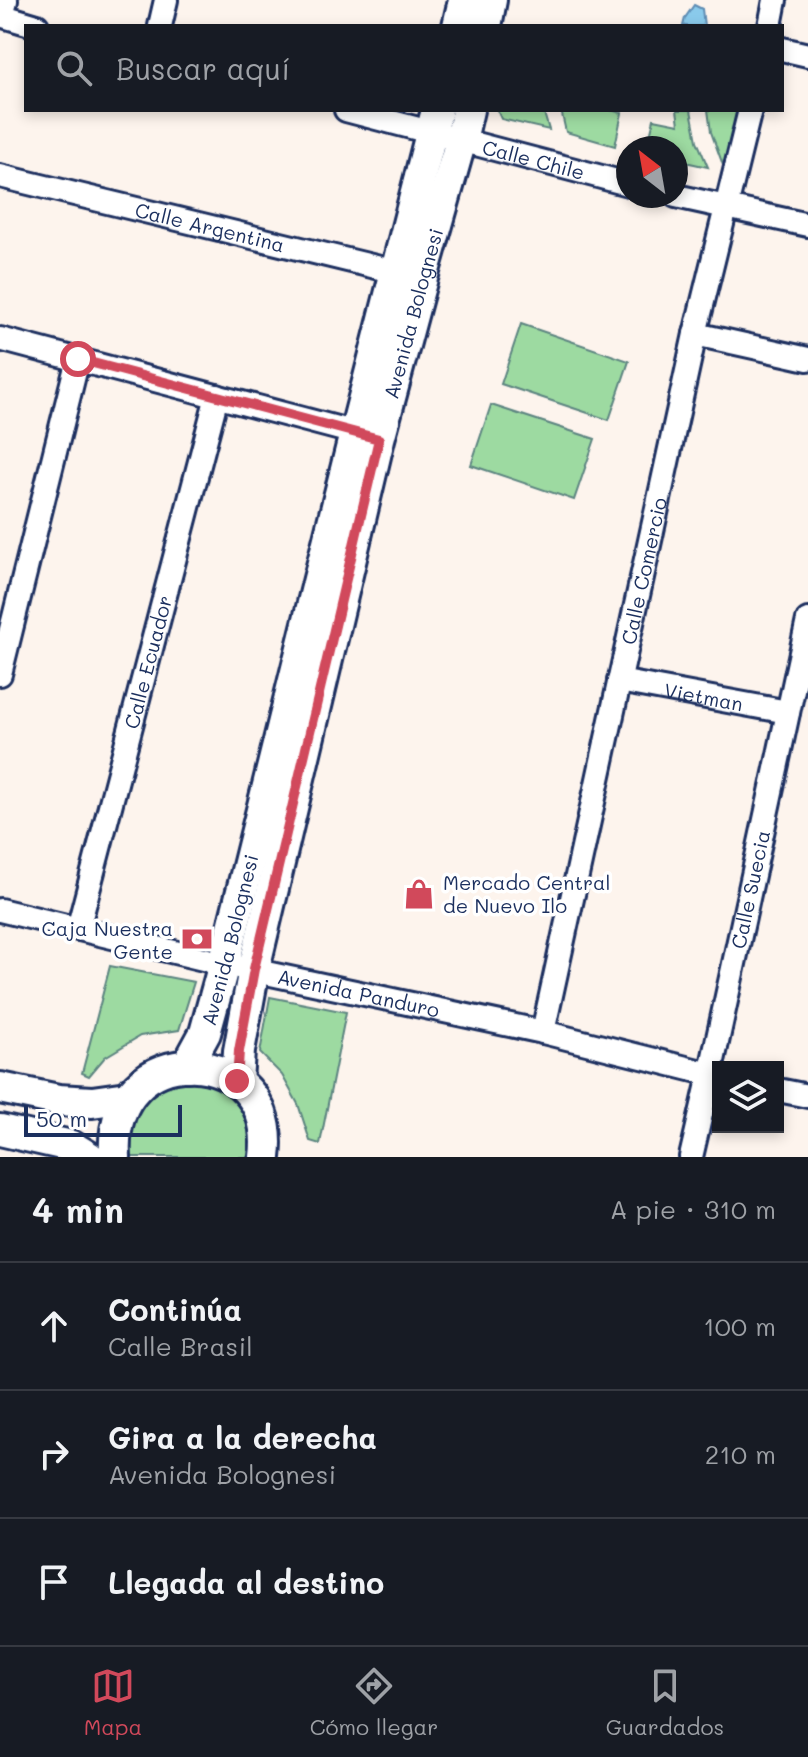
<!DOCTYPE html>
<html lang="es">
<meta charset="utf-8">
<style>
body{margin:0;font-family:Mali,sans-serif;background:#20242c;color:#f1f3f6}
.controls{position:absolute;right:24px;bottom:24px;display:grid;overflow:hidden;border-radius:0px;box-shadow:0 4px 12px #0003}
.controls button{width:72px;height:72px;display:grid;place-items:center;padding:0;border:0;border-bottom:2px solid #363941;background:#171b24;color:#f1f3f6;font:40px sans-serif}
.compass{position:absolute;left:616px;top:136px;width:72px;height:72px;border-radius:50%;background:#171b24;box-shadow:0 4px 12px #0003;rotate:329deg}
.scale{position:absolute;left:24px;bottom:20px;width:158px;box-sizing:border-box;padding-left:8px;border:4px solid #1b2f5e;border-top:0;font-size:22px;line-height:28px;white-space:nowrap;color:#1b2f5e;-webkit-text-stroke:6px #fff;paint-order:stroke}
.stop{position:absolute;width:24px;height:24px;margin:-18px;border:6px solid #d1495b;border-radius:50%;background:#fff}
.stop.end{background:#d1495b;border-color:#fff;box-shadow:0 2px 8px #0008}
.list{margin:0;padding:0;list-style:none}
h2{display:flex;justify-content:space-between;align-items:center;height:104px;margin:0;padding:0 32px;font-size:34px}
h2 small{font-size:26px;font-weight:400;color:#9ea1a6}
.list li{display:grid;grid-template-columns:52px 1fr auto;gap:24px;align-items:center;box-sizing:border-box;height:128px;padding:0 32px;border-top:2px solid #363941}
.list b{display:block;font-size:30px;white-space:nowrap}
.list p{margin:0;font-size:26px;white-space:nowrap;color:#9ea1a6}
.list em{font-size:26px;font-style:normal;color:#9ea1a6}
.icon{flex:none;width:44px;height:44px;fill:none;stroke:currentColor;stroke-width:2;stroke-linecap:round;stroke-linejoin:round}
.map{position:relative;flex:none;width:808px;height:1157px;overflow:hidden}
.search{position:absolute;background:#171b24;box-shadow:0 4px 12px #0003;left:24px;right:24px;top:24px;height:88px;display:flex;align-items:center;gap:20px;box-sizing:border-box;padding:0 28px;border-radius:0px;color:#9ea1a6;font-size:30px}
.sheet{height:488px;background:#171b24}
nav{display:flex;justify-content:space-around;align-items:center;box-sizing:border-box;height:112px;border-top:2px solid #363941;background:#171b24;font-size:22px;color:#9ea1a6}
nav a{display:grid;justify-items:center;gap:4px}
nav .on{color:#d1495b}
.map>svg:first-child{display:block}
</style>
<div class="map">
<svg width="808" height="1157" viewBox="0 0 808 1157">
<rect width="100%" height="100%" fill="#fdf4ed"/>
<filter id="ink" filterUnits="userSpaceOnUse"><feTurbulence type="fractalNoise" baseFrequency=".0125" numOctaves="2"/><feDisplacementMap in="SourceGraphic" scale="16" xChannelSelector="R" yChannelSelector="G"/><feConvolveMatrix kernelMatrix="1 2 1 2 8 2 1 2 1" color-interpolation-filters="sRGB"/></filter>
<g filter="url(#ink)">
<g fill="#9ddaa1" stroke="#5c8480" stroke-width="2">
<path d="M497,110h46l6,20 -48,-11z"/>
<path d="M561,110h49l12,3 -7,33 -49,-14z"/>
<path d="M677,110h14l6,31 11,26 -32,-7v-12h-29l7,-29 25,5z"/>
<path d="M708,110h36l-13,56 -8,-1 -12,-33z"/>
<path d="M521,324l108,37 -20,59 -108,-36z"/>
<path d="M491,405l104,34 -21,61 -103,-35z"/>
<path d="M110,966l84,16 -15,48 -39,6 -35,21 -16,19 -7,-3z"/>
<path d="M270,997l76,15 -26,132 -10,-3 -12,-37 -16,-29 -22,-22z"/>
<path d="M197,1079l35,14 15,18 6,46h-123c-8,-27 9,-60 34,-72 10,-4 23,-4 33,-6z"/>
</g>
<path fill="#8acaeb" stroke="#5e8cb3" stroke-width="2" d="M694,5l8,4 2,17h-21l2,-8z"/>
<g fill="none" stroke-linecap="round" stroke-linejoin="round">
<g stroke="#1b2f5e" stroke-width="28">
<g id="street">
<path d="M0,15l37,11"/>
<path d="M160,26l6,-26"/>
<path d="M770,26l5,-26"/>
<path d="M782,49l26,6"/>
<path id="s1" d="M346,110l282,74"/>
<path id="s2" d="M0,176l409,99"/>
<path d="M676,196l132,29"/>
<path d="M695,334l113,25"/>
<path d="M0,339l367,97"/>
<path d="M0,674l78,-315"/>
<path id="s3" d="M619,681l169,31"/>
<path id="s4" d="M0,910l224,54 319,68 175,44"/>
<path id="s5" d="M78,929l139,-533"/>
<path id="s6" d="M543,1032l152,-698 55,-224"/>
<path d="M778,1090l30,6"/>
<path id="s7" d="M691,1157l19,-82 98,-455"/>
</g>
</g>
<g stroke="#1b2f5e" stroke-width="36">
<g id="secondary">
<path d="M0,7l2,-7"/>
<path d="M458,26l6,-26"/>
<path d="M486,26l5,-26"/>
<path id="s8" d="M187,1066l18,-33 19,-69 131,-531 82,-323"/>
<path id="s9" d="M237,1081l2,-30 15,-82 125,-530 43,-161 39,-138 7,-30"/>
<path d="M0,1088l58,12 34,2 36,-5"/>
<path d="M0,1130l71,16 18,11"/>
<path d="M115,1157c-8,-127 165,-116 150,0"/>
</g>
</g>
<use href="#street" stroke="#fff" stroke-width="22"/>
<use href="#secondary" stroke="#fff" stroke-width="30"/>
</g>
</g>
<g fill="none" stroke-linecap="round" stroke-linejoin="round" filter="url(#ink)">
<path stroke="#d1495b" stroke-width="10" d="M78,359l301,80 -125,530 -15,82 -2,30"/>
</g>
<defs>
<g id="shop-bare" transform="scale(2.4)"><path d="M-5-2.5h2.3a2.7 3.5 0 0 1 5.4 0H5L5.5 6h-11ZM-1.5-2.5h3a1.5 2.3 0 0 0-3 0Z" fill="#d1495b" stroke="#fff" stroke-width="2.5" paint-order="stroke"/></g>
<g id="bank-bare" transform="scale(2.4)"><path d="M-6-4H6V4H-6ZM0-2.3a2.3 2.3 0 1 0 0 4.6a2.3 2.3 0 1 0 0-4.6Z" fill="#d1495b" stroke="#fff" stroke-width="2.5" paint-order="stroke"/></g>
</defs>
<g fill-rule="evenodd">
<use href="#shop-bare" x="419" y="894"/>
<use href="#bank-bare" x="197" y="939"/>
</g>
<g text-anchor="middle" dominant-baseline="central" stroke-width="7" stroke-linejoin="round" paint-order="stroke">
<g font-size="20" fill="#1b2f5e" stroke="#fff">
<text stroke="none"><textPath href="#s1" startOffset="194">Calle Chile</textPath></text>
<text stroke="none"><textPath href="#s2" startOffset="216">Calle Argentina</textPath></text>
<text stroke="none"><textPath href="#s9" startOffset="788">Avenida Bolognesi</textPath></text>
<text stroke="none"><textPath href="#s6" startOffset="472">Calle Comercio</textPath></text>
<text stroke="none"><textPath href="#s5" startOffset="276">Calle Ecuador</textPath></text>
<text stroke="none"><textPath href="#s3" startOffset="86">Vietman</textPath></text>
<text stroke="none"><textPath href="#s7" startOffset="274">Calle Suecia</textPath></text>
<text stroke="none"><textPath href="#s8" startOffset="134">Avenida Bolognesi</textPath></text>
<text stroke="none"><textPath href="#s4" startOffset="368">Avenida Panduro</textPath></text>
</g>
<g font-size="20" fill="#1b2f5e" stroke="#fff" text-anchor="start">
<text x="443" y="882">Mercado Central<tspan x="443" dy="23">de Nuevo Ilo</tspan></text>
<text x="173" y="928" text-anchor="end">Caja Nuestra<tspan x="173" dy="23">Gente</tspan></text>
</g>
</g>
</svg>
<div class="controls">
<button><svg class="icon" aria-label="layers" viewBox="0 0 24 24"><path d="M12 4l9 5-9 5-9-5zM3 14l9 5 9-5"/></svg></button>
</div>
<svg class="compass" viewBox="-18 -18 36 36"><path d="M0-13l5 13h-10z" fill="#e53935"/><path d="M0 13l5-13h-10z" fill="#9ea1a6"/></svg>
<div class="scale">50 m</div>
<div class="stop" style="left:78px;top:359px"></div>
<div class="stop end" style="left:237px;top:1081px"></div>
<div class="search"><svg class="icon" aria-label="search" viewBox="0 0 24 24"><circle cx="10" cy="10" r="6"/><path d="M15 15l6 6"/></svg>Buscar aquí</div>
</div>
<section class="sheet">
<h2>4 min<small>A pie · 310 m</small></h2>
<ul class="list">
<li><svg class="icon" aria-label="ahead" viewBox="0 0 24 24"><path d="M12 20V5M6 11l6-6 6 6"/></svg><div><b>Continúa</b><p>Calle Brasil</p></div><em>100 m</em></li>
<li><svg class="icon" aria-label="right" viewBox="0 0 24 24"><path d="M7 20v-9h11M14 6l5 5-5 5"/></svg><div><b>Gira a la derecha</b><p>Avenida Bolognesi</p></div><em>210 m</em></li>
<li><svg class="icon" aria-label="arrive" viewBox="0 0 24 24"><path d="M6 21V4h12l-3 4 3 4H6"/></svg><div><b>Llegada al destino</b></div></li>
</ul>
</section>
<nav>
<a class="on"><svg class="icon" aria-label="map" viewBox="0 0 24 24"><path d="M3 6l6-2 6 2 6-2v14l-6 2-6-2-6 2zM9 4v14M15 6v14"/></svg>Mapa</a>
<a><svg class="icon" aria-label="directions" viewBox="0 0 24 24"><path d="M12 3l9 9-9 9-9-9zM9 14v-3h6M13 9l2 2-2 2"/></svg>Cómo llegar</a>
<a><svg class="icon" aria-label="saved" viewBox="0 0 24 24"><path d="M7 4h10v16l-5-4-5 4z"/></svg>Guardados</a>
</nav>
